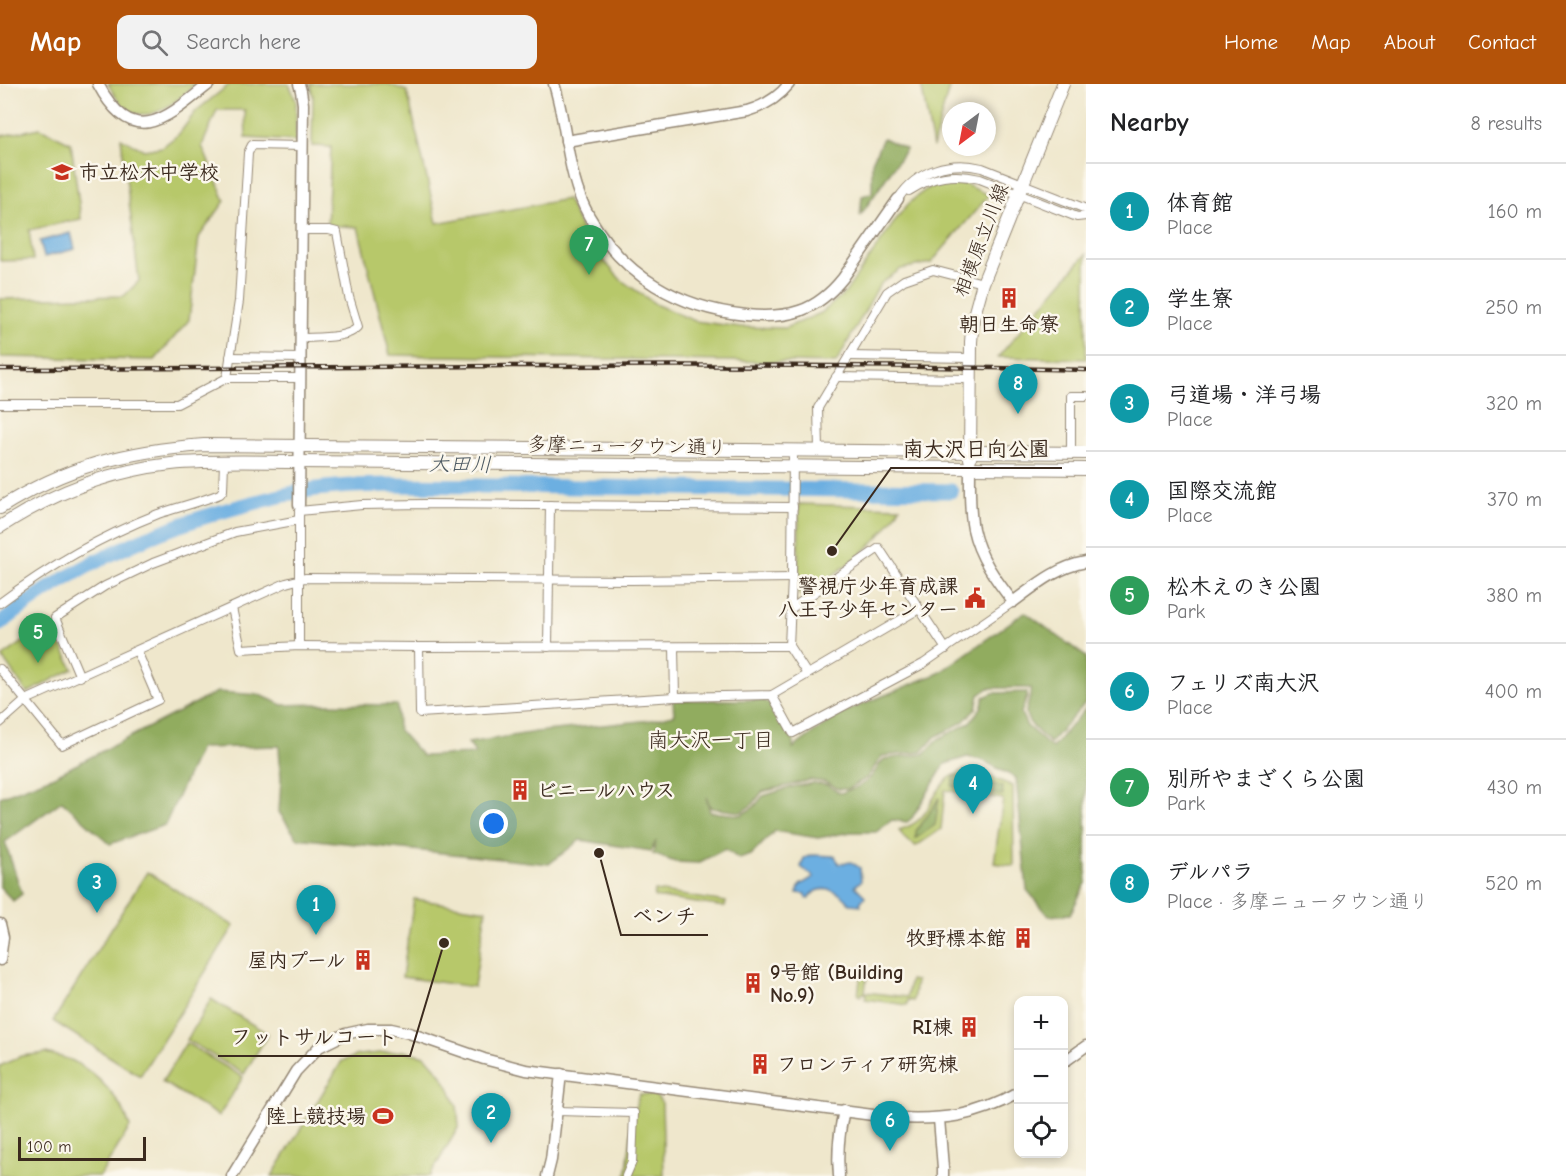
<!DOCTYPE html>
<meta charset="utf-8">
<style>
body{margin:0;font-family:"Comic Neue","Klee One",sans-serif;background:#f2f2f2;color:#202124}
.controls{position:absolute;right:18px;bottom:18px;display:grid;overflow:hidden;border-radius:12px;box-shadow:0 3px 9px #0003}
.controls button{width:54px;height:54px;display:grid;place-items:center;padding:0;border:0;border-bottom:2px solid #e0e0e0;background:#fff;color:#202124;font:30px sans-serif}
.compass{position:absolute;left:942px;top:18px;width:54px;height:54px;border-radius:50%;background:#fff;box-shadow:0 3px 9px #0003;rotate:212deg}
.scale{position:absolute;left:18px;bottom:15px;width:128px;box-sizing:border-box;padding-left:6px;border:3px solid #3b2a1e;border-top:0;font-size:16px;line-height:21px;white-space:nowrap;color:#3b2a1e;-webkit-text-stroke:4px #fbf7ec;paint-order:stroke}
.you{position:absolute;left:494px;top:740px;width:21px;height:21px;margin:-15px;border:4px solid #fff;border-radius:50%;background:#1a73e8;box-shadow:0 0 0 9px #1a73e833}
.badge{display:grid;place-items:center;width:39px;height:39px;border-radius:50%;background:#b45309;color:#fff;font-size:20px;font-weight:700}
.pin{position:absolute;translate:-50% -50px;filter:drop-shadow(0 2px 3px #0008)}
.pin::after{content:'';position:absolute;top:32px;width:21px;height:18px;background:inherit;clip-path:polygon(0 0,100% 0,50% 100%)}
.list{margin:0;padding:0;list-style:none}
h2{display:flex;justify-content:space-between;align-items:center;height:78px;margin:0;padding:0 24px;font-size:26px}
h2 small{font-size:20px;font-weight:400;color:#757577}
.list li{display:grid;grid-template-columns:39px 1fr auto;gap:18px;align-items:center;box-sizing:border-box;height:96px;padding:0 24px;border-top:2px solid #e0e0e0}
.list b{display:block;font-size:22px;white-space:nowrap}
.list p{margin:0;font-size:20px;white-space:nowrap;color:#757577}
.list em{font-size:20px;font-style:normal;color:#757577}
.icon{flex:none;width:33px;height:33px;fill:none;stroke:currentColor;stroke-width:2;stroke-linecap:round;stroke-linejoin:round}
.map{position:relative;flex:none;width:1086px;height:1092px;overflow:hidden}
header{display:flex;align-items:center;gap:36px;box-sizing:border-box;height:84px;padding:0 30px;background:#b45309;color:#fff}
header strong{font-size:28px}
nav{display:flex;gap:33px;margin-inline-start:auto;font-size:21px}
.search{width:420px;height:54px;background:#f2f2f2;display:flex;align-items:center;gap:15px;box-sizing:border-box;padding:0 21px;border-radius:12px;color:#757577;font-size:22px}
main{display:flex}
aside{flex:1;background:#fff}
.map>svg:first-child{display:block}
</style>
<header>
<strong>Map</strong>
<div class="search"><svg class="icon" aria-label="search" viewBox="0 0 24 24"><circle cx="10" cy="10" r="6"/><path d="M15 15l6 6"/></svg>Search here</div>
<nav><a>Home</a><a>Map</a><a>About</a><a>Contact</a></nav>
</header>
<main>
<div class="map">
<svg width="1086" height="1092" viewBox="0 0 1086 1092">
<rect width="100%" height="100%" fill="#fbf7ec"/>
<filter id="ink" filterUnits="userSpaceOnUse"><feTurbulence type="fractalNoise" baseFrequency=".0167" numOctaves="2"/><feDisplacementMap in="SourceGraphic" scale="12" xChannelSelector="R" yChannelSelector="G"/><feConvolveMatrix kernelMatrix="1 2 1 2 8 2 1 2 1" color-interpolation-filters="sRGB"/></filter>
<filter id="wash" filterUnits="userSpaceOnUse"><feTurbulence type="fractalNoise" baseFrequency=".008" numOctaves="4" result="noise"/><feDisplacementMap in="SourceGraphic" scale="24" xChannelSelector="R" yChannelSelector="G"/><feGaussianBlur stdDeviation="1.35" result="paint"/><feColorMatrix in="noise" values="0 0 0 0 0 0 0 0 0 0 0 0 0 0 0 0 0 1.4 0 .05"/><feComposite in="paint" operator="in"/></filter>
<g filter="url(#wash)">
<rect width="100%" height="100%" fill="#efe7cc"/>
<g fill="#b7c86b" stroke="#797944" stroke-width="1.5">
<path d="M108,0h88c-19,17 -50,46 -75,20 -5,-6 -9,-13 -13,-20z"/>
<path d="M230,0h59l7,16v41l-50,-3 -1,-28h-28l-15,36 23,55 -26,36 -10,83 -34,40 -155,-3v-58l124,-3 15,-15 -18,-143 23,12 18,-3 17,-13 17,-23z"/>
<path d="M310,0h78l19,7 30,132 130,-24 20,43 34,38 36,25 38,16 45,6 45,1 36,-15 24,-20 57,-82c12,-14 32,-31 52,-30 9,1 26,11 35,14l-58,68 -30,6 -21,15 -44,79 -446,-8 -32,-128 -31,-2 4,-78 -19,-1 1,-50z"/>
<path d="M921,0h29l-17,63z"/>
<path d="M40,44l31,15 10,76 -52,11 4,30 -33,1v-125z"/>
<path d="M1086,170v105l-88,-2z"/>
<path d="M799,420l101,3c-21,40 -61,63 -96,89l-6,-3z"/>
<path d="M50,539l23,46 -46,24 -25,-36z"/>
<path d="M965,686l18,4 30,12 1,80 -20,-3 9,-64 -58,-9 -4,39 -25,17 -12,-8 -5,-8c34,-10 27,-31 49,-51 4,-4 12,-6 17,-9z"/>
<path d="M147,788l87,54 -94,150 -87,-55z"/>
<path d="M655,807l71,11 -1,5 -71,-10z"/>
<path d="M414,815l72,11 -12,77 -72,-10z"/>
<path d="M861,889l6,1 -2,18 42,5 3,-17 6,1 -3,20 -5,-1 -1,5 -42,-6 1,-5 -4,-1 -1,3 -3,-1z"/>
<path d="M211,915l57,35 -24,40 -57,-34z"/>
<path d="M186,959l57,34 -24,39 -57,-34z"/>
<path d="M403,967l22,5 16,18 9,15 7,17 2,20 -29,50h-158l70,-115 17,-6z"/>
<path d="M46,969c9,3 19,4 27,8 26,14 48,38 57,66l-30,49h-100v-110l21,-10z"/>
<path d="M639,1010l17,1 6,8 2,73h-38l8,-63z"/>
</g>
<g fill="#91ac5f" stroke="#666b3e" stroke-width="1.5">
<path d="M883,54l23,11 -46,67 2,-20 10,-3v-31z"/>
<path d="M1025,528l61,45v45l-36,41c-8,-8 -24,-19 -24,-31 0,-8 6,-12 4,-24h-41l-10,7 -3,14 -13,13 -28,15 -13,15 -40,4 -15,22 -19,11h-9l-14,-7 -15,-2 -48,12 -9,12 -12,8 -30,-4 -5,-11 4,15 31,3 13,-8 9,-11 29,-9 21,-4 14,2 13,8c11,-3 20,-6 28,-13 6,-5 10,-15 16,-21l40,-5 14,-15 31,-16 12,-15 3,-11 9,-4 34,-1v5l-6,16 6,13 25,22 34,-40v175l-16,31 -21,2 -22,-26 -11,-112 -34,-18 -15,-3 -22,7 -33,54 -5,4 -15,-2 -16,12h-25l-33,6 -43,-7 -24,24 -12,4 -14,-10 -27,14 -23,-1 -22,-8 3,-13 -5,10 -71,-11 -31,24 -252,-26 -18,-26 2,-33 -2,-33 -79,2 -35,77 -55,19 -48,-43 -57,41 17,52 -9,7 -13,-14v-90l54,-21 163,-84 43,3 23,10 35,-1 79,1 1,24 24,27 54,-2 -8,-11 68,-11 115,-12 23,-5 -1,-15h90l9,6 22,35 -1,7 46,-34 100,-41z"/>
<path d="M954,692l22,2 26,9 1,8 -27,-2 -24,-7z"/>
<path d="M939,714l-4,27 -19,13v-7l12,-16z"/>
</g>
<g fill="#6cafe1" stroke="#546c80" stroke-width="1.5">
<path d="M71,149l4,16 -31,8 -4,-16z"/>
<path d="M812,771l23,1 4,8 12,-2 9,6 1,13 -6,5 10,10 -5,7 1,2 -11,-1c-9,-13 -30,-22 -41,-6h-3v-4l-9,-1 3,-8 14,-8 -13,-10 3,-9z"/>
</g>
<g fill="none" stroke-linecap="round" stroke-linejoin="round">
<path stroke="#6cafe1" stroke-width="15" d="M0,540c72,-58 160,-97 249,-120 17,-4 33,-9 49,-12 31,-6 64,-7 96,-7l557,6"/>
</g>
</g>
<g filter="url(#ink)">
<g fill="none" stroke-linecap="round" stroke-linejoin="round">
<g stroke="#958875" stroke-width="10">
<g id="minor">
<path d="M909,107c23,-15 45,-18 71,-12l97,38 9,-1"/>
<path d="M898,115c19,-29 52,-39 84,-31l104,41"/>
<path d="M301,254c16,-1 46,1 57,-11l-9,-30 -12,-65 -8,-2h-27"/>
<path d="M849,272l121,2"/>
<path d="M230,273l70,1"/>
<path d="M836,293l134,2"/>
<path d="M227,294l12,-77 9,-148 4,-8 50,1"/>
<path d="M0,320h177l50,-26h73"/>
<path d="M819,366l-1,-42 69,-116 17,-12 29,-10 50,13"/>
<path d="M793,367l-1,127 -3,68 18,28"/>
<path d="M1071,369v-57h15"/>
<path d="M299,427l63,-6 62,-1 369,3"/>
<path d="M0,519c48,-36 102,-67 158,-89 21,-7 42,-12 62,-20l3,-4 1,-27"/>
<path d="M232,524l9,41 58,-3 120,1 370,-1"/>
<path d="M792,524l87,-60 67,101"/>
<path d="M299,562v-132"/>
<path d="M419,563l1,66 255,-16 97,-2 147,-86"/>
<path d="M548,563l2,-142"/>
<path d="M674,563l1,50"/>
<path d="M0,585l62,76 96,-45 -21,-49"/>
<path d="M80,593l-25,-59 50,-32 48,-23 82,-31 64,-12"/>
<path d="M772,611l21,38 130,-69 90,-62"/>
<path d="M0,639l26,-23 260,-117 19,-5 326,2 161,-2"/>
<path d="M557,1027l77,2 -2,49 -6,14"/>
</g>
</g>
<g stroke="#958875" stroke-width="13">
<g id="tertiary">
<path d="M98,0c35,66 68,35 111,0"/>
<path d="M299,0l2,7 2,13 -4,401"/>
<path d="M554,0c14,44 12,91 35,132 34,60 90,92 157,99 42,4 70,-3 97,-37l55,-79"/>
<path d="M566,57l181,-30c17,-5 31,-13 42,-27"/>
<path d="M970,384c0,20 -1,41 3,61 6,28 23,51 40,73 23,-17 44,-35 73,-40"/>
<path d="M0,840l3,13 -3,23"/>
<path d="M1064,978l22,-16"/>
<path d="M939,1035l4,49v8"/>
<path d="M232,1092l64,-105 23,-24 26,-13 23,-5h23l18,4 75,26 42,11 370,48c47,2 80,-1 122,-25"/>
<path d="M547,1092l4,-16 10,-86"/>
<path d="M839,1092c-2,-22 0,-44 5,-66"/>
</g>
</g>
<g stroke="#958875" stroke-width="14">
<g id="secondary">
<path d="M970,375l1,-117 2,-23 10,-36 80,-199"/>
<path d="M0,424c66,-42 127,-57 204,-63l882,8"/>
<path d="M0,443c52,-34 108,-56 171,-63 42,-4 86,-2 129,-2l786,7"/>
</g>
</g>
<use href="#minor" stroke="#fff" stroke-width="8"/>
<use href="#tertiary" stroke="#fff" stroke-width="10"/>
<use href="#secondary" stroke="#fff" stroke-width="12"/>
<g stroke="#3b2a1e" stroke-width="4.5">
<path id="rail" d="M0,285c362,-1 724,-8 1086,1"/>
</g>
<use href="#rail" stroke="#fbf7ec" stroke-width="2" stroke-dasharray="7" stroke-linecap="butt"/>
</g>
</g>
<defs>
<g id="school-bare" transform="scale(1.62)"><path d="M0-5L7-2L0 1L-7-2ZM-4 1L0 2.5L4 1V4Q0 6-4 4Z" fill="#c8321e" stroke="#fbf7ec" stroke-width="2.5" paint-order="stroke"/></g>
<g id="building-bare" transform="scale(1.62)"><path d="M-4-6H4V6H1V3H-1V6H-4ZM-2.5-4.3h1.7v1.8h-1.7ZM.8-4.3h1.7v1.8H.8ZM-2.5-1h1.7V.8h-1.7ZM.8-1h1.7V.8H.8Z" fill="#c8321e" stroke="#fbf7ec" stroke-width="2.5" paint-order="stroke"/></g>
<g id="civic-bare" transform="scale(1.62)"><path d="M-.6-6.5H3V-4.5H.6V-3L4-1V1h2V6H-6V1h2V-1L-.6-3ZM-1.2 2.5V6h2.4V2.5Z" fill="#c8321e" stroke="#fbf7ec" stroke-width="2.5" paint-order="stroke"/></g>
<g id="stadium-bare" transform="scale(1.62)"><path d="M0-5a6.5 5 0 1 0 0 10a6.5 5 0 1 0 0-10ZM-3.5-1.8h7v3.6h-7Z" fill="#c8321e" stroke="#fbf7ec" stroke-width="2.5" paint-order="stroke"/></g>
</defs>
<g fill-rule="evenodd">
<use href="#school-bare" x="62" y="88"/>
<use href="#building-bare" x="1009" y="214"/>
<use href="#civic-bare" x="975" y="514"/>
<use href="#building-bare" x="520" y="706"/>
<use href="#building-bare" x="1023" y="854"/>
<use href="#building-bare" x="363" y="876"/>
<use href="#building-bare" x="753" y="899"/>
<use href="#building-bare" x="969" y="943"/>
<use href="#building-bare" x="760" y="980"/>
<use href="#stadium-bare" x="383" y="1032"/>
</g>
<g text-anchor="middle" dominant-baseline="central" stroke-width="5" stroke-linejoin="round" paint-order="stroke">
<g font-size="20" font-weight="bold" fill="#3b2a1e" stroke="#fbf7ec" text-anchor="end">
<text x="79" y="88" text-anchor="start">市立松木中学校</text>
<text x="1009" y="240" text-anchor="middle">朝日生命寮</text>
<text x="958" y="502">警視庁少年育成課<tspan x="958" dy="23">八王子少年センター</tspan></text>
<text x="537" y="706" text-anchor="start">ビニールハウス</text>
<text x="1006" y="854">牧野標本館</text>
<text x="346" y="876">屋内プール</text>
<text x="770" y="888" text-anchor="start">9号館 (Building<tspan x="770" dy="23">No.9)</tspan></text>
<text x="952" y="943">RI棟</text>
<text x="777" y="980" text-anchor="start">フロンティア研究棟</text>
<text x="366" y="1032">陸上競技場</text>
</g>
<g font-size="20" fill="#3b2a1e" stroke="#fbf7ec">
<text transform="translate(981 156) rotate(-69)">相模原立川線</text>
<text transform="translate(627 362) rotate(1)">多摩ニュータウン通り</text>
</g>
<g font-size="21" font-style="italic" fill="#4c5962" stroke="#fbf7ec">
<text transform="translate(460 380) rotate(1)">大田川</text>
</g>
<g font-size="21" fill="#3b2a1e" stroke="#fbf7ec">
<text x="711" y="656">南大沢一丁目</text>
</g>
</g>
<path fill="none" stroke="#3b2a1e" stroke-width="2" d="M832 467L891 384H1062M599 769L621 851H708M444 859L410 972H218"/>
<g fill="#3b2a1e" stroke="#fbf7ec" stroke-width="2">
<circle cx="832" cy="467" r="6"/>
<circle cx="599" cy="769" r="6"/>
<circle cx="444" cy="859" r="6"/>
</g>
<g font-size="21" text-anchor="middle" font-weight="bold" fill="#3b2a1e" stroke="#fbf7ec" stroke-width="5" stroke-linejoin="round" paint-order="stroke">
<text x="976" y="372">南大沢日向公園</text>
<text x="664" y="839">ベンチ</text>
<text x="314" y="960">フットサルコート</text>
</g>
</svg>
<div class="controls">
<button>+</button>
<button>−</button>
<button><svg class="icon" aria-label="locate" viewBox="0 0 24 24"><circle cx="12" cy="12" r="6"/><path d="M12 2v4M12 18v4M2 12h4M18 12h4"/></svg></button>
</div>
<svg class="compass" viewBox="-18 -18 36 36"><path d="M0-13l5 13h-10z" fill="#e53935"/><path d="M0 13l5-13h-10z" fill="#757577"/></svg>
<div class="scale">100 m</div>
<div class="you"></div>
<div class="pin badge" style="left:316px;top:851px;background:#0f9aa8">1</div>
<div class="pin badge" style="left:491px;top:1059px;background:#0f9aa8">2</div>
<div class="pin badge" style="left:97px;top:829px;background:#0f9aa8">3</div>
<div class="pin badge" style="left:973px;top:730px;background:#0f9aa8">4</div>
<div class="pin badge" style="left:38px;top:579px;background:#2e9e5b">5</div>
<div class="pin badge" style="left:890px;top:1067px;background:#0f9aa8">6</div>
<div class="pin badge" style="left:589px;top:191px;background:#2e9e5b">7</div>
<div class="pin badge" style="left:1018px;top:330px;background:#0f9aa8">8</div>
</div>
<aside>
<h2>Nearby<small>8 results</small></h2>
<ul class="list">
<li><span class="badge" style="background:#0f9aa8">1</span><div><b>体育館</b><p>Place</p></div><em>160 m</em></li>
<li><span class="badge" style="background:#0f9aa8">2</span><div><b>学生寮</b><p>Place</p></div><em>250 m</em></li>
<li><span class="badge" style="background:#0f9aa8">3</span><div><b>弓道場・洋弓場</b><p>Place</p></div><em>320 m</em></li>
<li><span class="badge" style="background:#0f9aa8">4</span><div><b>国際交流館</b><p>Place</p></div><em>370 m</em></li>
<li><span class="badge" style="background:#2e9e5b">5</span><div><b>松木えのき公園</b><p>Park</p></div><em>380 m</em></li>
<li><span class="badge" style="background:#0f9aa8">6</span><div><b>フェリズ南大沢</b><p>Place</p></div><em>400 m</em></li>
<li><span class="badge" style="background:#2e9e5b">7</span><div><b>別所やまざくら公園</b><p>Park</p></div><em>430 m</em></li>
<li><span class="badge" style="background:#0f9aa8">8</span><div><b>デルパラ</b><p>Place · 多摩ニュータウン通り</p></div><em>520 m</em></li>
</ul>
</aside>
</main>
